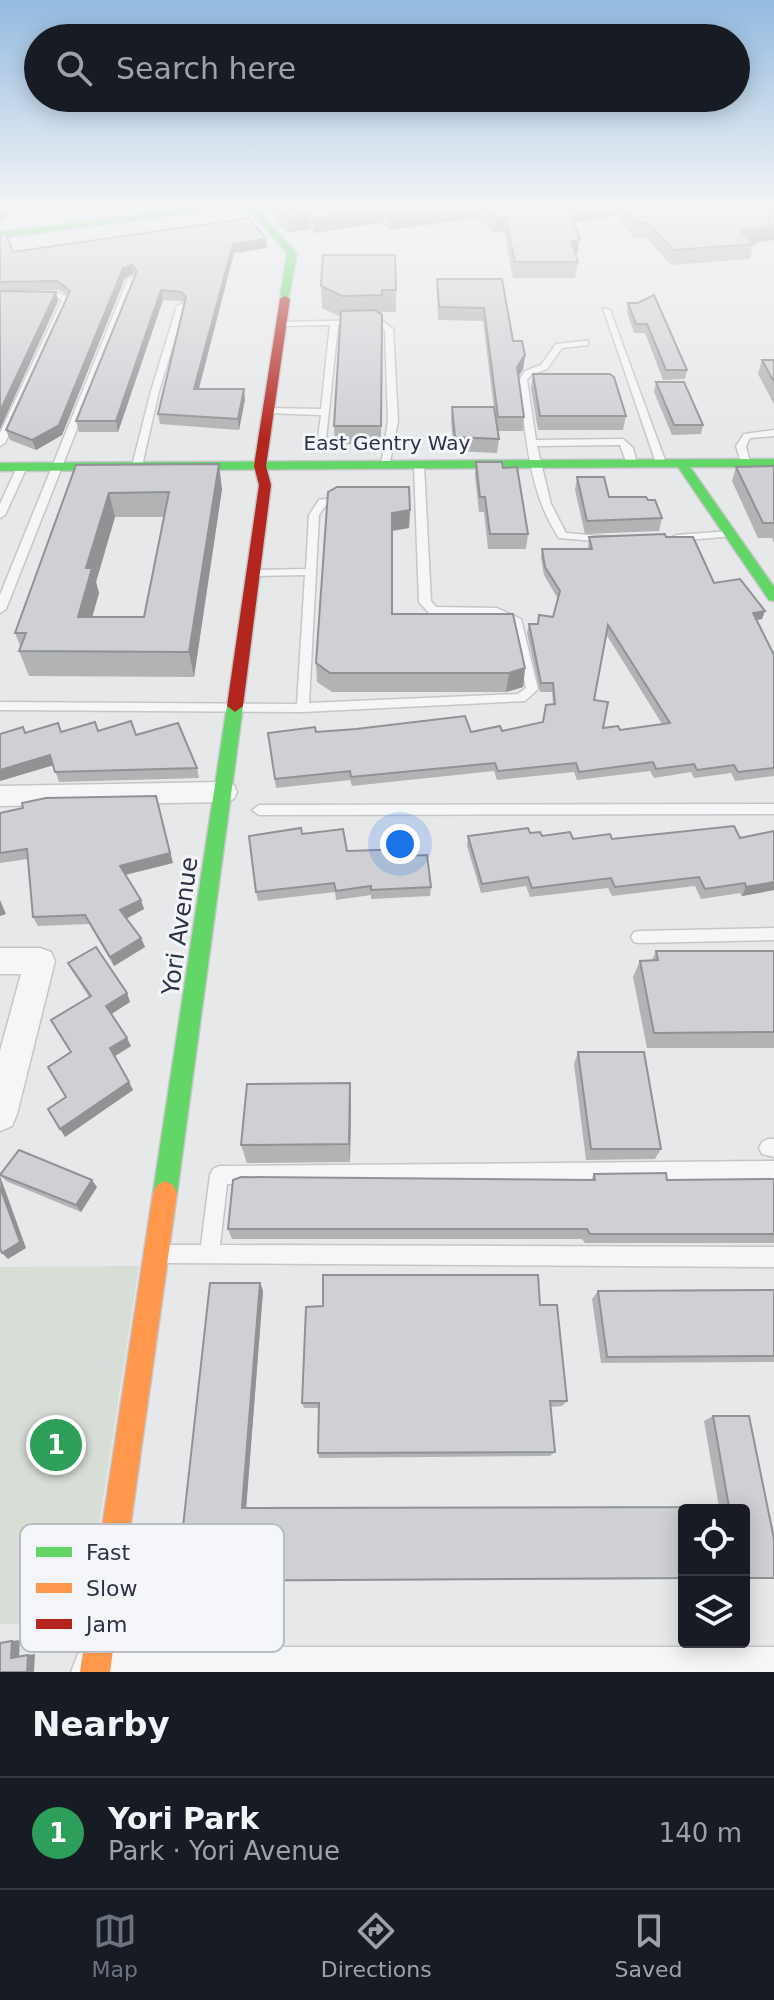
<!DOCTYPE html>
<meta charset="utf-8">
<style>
body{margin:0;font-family:"DejaVu Sans",sans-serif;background:#242831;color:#f1f3f6}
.controls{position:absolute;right:24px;bottom:24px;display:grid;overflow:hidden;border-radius:8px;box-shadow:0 4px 20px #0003}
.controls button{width:72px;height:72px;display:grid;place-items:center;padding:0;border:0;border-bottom:2px solid #363941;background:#171b24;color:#f1f3f6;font:40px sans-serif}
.you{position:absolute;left:400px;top:844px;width:28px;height:28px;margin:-20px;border:6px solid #fff;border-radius:50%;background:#1a73e8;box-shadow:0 0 0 12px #1a73e833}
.badge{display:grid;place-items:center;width:52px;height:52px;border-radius:50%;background:#6c737f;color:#fff;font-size:26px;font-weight:700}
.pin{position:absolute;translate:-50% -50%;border:4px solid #fff;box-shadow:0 2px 8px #0006}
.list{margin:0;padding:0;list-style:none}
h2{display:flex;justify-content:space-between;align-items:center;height:104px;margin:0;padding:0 32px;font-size:34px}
h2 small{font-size:26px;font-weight:400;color:#9ea1a6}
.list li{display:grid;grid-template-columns:52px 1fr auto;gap:24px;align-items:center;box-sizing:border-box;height:112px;padding:0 32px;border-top:2px solid #363941}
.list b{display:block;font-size:30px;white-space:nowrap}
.list p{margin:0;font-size:26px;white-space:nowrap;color:#9ea1a6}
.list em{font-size:26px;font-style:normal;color:#9ea1a6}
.icon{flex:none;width:44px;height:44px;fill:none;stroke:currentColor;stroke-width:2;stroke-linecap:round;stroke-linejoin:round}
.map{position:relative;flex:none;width:774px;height:1672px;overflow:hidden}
.search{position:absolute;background:#171b24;box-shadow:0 4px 20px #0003;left:24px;right:24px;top:24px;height:88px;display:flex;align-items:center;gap:20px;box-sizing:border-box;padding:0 28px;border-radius:44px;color:#9ea1a6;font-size:30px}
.sheet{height:216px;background:#171b24}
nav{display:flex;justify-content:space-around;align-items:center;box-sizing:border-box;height:112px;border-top:2px solid #363941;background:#171b24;font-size:22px;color:#9ea1a6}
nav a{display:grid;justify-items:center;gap:4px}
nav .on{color:#6c737f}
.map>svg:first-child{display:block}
</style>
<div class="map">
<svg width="774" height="1672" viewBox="0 0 774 1672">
<rect width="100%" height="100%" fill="#e6e8ea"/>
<path fill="#d6ded6" d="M139,1266l-55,357 -84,1v-357z"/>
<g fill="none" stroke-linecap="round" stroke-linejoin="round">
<g stroke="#c4c6c8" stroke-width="3">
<g id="lane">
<path d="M0,204h30l-30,3z"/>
<path d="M65,204h8l7,4 43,-4 -44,8z"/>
<path d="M132,277l4,2 -130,330 -6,4v-18l128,-316z"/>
<path d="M58,293l12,6 -65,144 -5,3v-13l62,-133 -5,-3 -57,1v-4z"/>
<path d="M181,304l4,2 -26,85 -17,75 -8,2 -2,-2 19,-75 26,-85z"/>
<path d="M603,308l7,2 56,153 -2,2 -8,-2z"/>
<path d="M381,320l12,9 5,92 -9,46 -8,-2 7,-44 -3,-91 -9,-6 -38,1 -12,114 -8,-2 3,-22 -56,-2 -1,-2 4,-3 53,1 9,-84 -49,1h-3v-4z"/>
<path d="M585,341h3v4l-26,3 -15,21 -16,6 -4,5 9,60 87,-1 10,9 4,16 -5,3 -5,-3 -7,-19 -83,1 14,58 15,29 46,4 1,2 -5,3 -49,-4c-31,-46 -33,-104 -40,-158l6,-9 16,-6 15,-21z"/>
<path d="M774,430v6l-24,2 -4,8 4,17 -8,2 -6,-19 8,-12z"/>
<path d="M419,462l5,3 7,136 5,6 61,1 24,11 17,70 -13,12 -222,11 -303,-2v-8l297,2 8,-129 -52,1 -5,-3 5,-3 53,-1 3,-54 10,-15 26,-4 4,1v4l-23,4 -7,10 -10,188 209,-9 8,-6 -14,-64 -17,-8 -62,-2 -4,-1 -10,-11 -5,-137z"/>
<path d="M22,464l5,3 -22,48 -5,3v-14l17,-37z"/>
<path d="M730,531l5,3 -1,2 -58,5 -5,-3 5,-3z"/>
<path d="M774,804v10l-515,1 -7,-5 7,-5z"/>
<path d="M774,928v12l-135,3 -5,-1 -3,-5 3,-5 5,-1z"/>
<path d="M768,1139h6v18l-12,-3 -3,-6 3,-6z"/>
<path d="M774,1161v18l-547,5 -7,61 554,2v20l-608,-4 -7,-2 -2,-7 2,-7 7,-2h35l9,-70 3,-6 6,-3z"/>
</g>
</g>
<g stroke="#c4c6c8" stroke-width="3">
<g id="street">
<path d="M35,204h12l6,30 -12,-3z"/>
<path d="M224,782l10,3 3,7 -3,7 -10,3 -224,4v-20z"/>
<path d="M0,948h40l11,4 4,9 -38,153 -5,12 -12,5v-80l21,-77h-21z"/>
<path d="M95,1647h679v25h-703l7,-18z"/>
</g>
</g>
<g stroke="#c4c6c8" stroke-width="3">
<g id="fast">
<path d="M224,204h28l45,49 -9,48 -8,-2 7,-46 -42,-47 -245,32v-6z"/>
<path d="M774,459v8h-84l84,120v14l-5,-1 -91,-133 -678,4v-8z"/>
<path d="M235,700l8,6 -66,487 -4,8 -8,4 -8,-4 -4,-8 74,-487z"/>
</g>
</g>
<g stroke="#c4c6c8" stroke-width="3">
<path id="slow" d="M165,1181l8,4 4,8 -67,479h-30l73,-479 4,-8z"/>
</g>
<g stroke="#c4c6c8" stroke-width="3">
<path id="jam" d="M285,296l5,3 -24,167 5,19 -28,221 -8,6 -8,-6 32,-221 -5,-19 26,-167z"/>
</g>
<use href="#lane" fill="#f5f6f7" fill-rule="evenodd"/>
<use href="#street" fill="#f5f6f7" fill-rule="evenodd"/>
<use href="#fast" fill="#63d668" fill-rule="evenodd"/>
<use href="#slow" fill="#ff974d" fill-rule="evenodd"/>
<use href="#jam" fill="#b3261e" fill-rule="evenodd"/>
</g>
<g fill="#b1b3b5" fill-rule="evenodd">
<path d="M277,204h487l10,36 -20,3 -4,16 -79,6 -25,-27h-11l-20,-22 -41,7 6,16 -3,15 -2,1 3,7 -3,16h-62l-9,-47 -10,1 -17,-14 -87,12 -7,-7 -69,10 -4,-4 -23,4 -12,-13 -1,-15z"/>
<path d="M0,233l13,19 254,-4 -33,5 -35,136 46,10 -6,31 -79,-6 -2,-10 27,-110 -3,-3 -19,-1 -45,132h-39l-3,-11 59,-145 -2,-2 -8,4 -63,157 -26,15 -26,-10 -4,-10 62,-134 -9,-6 -41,1 40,10 -58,128z"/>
<path d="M437,279h65l11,62 12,14 -2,14 -4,7 5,41 -1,14h-26l2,8 -2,14 -43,-2 -3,-30 1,-14 42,2 -11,-88 -45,-1z"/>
<path d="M321,286l75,4v22h-14l-1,132h-46l-1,-18 7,-109 -19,-9z"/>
<path d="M628,303h10l49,67 -2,9 -22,1 -18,-47h-11l-7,-21z"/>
<path d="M762,360h12v44l-16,-30z"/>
<path d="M533,374l93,42 -3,14h-85l-7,-42z"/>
<path d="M656,382l47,43 -2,9 -29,1 -18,-43z"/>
<path d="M476,462l27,6 25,66 -2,15h-38l-4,-37h-5l-4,-36z"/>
<path d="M76,465l146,24 -28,188 -165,-1 -10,-25 2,-3 -6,-15zM115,517h49l-20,100h-52l7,-24 -3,-11z"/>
<path d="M774,466v77l-2,-5h-14l-26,-57 4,-14z"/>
<path d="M577,477l32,20 39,3 14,18 -3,13 -74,3 -10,-44z"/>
<path d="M328,492l82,18 -1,18 -17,3v83l133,54 -2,19 -17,5h-174l-15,-10 -1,-19z"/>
<path d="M589,537h77l48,46 48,36 -5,1 17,35v121l-39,5 -4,-8 -37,5 -3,-6 -37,6 -4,-7 -73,9 -3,-8 -77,8 -3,-9 -142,15 -2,-6 -74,8 -8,-55 48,-1 186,-1 41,-9 10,-18 -1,-12h-12l-13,-59 2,-9h9l1,-9 14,2 5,-18 -14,-24 -3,-17 1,-9h46zM606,634l56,90 -42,6 -17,-2 -9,-28z"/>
<path d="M98,731l38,4 61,33 2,10 -140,4 -6,-17 -53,16v-47z"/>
<path d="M0,813l173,50 -47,12 18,34 -18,9 15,20 4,9 -31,19 -25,-42 -51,2 -5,-9 -5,-58 -28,4z"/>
<path d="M774,831v59l-32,6 -2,-3 -39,6 -6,-13 -83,10 -4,-8 -78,9 -4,-11 -45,7 -14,-47 1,-10 62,-3 12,3 31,3 167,-1z"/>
<path d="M302,834l45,17 61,5 23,31 -1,9 -59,3v-4l-35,5 -1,-8 -77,9 -2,-9z"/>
<path d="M656,951h118v97h-127l-14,-71 7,-16 12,-1z"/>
<path d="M68,963l59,30 3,9 -19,12 20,32 -16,10 18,34 -68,47 1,-40 5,-45 -20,-32 38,-23 -16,-25z"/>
<path d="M578,1052l83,97 -6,10 -69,1 -12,-96z"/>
<path d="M351,1102l-1,60 -103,1 -6,-18z"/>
<path d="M594,1174l73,6 107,-1v64h-189l-3,-4h-350l-4,-10 363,-49z"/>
<path d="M0,1175l97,12 -16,25 -75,-31z"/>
<path d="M260,1283l3,8 -17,217 473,-1 -15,-86 9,-5 61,163h-30v-69h-60v69l-507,2z"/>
<path d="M774,1290v72l-173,1 -9,-64 6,-8z"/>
<path d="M540,1305l27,96 -5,5 -11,1 4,45 -5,4 -231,2 -1,-5 1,-45h-15l-2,-5z"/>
</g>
<g fill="#909294">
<path d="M8,204h5l1,5 -14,15v-11z"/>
<path d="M473,204h5l-1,14 -87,12v-15z"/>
<path d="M603,204h14l-2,12 -47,8 2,-15z"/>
<path d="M383,208v15l-69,10 -1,-15z"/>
<path d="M309,214l1,15 -23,4 -1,-16z"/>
<path d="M505,216l-1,15 -10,1 2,-15z"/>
<path d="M774,226v14l-27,4 -7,-13z"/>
<path d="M266,239l1,9 -33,5 -38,146 -2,-10 39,-145z"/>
<path d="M580,239l-3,15 -8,3 2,-15z"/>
<path d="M132,265l1,9 -8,4 -63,157 -26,15 -4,-10 91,-172z"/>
<path d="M161,290l2,10 -45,132 -2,-11z"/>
<path d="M56,292l2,9 -58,128v-18z"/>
<path d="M525,355l-2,14 -7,11 1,-13z"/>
<path d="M244,389l1,10 -6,31 -1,-11z"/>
<path d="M219,464l3,25 -28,188 -5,-25z"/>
<path d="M109,493l6,24 -19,65 3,11 -14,49 -7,-25 8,-49z"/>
<path d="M410,510l-1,18 -18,3 1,-18z"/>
<path d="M765,611l-3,8 -12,2 3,-8z"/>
<path d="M525,668l-2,19 -17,5 3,-19z"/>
<path d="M50,755l4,10 -54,16v-11z"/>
<path d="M156,796l17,67 -50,12 -3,-9z"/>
<path d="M774,882v8l-32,6 4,-9z"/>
<path d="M0,900l6,14 -6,2z"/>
<path d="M141,900l3,9 -20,11 -4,-10z"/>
<path d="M141,938l4,9 -31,19 -4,-9z"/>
<path d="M127,993l3,9 -20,13 -4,-9z"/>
<path d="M127,1038l4,8 -16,10 -5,-8z"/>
<path d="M129,1082l4,8 -68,47 -5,-8z"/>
<path d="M350,1083l1,19 -1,60 -1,-18z"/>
<path d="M0,1176l26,72 -18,11 -6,-6z"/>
<path d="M92,1180l5,7 -16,25 -5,-7z"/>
<path d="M260,1283l3,8 -17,219 -4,-2z"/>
<path d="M20,1640l-1,17 -8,1 1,-17z"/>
<path d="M35,1654l-1,18h-7l1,-17z"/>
</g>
<g fill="#ced0d3" stroke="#909294" stroke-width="2" fill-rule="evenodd">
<path d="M0,204h8l-8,9z"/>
<path d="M277,204h196l-83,11 -7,-7 -70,10 -4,-4 -23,3 -12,-12z"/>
<path d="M478,204h125l-33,5 10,30 -9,3 7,20h-63l-10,-46 -9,1z"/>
<path d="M620,204h144l10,6v16l-34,5 15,13 -81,6 -26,-27h-10z"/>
<path d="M249,218l17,21 -33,5 -39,145h50l-6,30 -80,-5 28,-117 -5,-5 -20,-2 -45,131h-40l61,-150 -5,-6 -9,3 -64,157 -27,15 -26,-10 64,-139 -13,-10 -57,1v-49l6,1 7,18z"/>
<path d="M323,255h72l1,35h-14v5l-40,1 -21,-10z"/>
<path d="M437,279h65l11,62h9l3,14 -8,12 7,50h-26l-14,-109 -45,-1z"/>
<path d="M0,291l56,1 -56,119z"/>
<path d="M654,295l33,75h-21l-19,-46h-11l-8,-21h10z"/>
<path d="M375,310l7,5 -1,111h-47l7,-115z"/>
<path d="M762,360h12v22z"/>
<path d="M533,374h77l4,3 12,39h-86z"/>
<path d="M656,382h28l19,43h-29z"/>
<path d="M452,407h42l5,32 -44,-2z"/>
<path d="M476,462h26l1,6 14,-1 11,67h-38l-5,-37h-5z"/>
<path d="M219,464l-30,188 -170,-1 7,-18h-11l61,-168zM169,492l-25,125h-66l14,-49h-6l23,-75z"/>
<path d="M774,466v57h-11l-27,-56z"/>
<path d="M577,477h27l5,20h37l2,3h7l7,18 -75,3z"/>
<path d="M337,487h72l1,23 -18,3v101h121l12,54 -16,5h-179l-14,-10 12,-171z"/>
<path d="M665,534l1,3h27l21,46 26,-4 25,32 -12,2 21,42v113l-36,4 -4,-7 -37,5 -3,-6 -38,5 -3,-7 -74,10 -3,-9 -78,8 -3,-8 -144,14 -1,-6 -75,8 -7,-46 47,-6 1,5 40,-3 109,-13 6,16 29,-6 2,5 41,-9 3,-17 9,-1 -2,-21h-12l-12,-59h9l1,-9 14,2 7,-26 -15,-24 -3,-18h50l-3,-12zM608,625l62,98 -50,7 -2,-4 -15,2 5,-26 -14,-2z"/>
<path d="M131,721l5,14 42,-12 19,45 -142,4 -5,-17 -50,15v-36l23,-7 2,6 33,-10 3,9 34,-10 3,9z"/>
<path d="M156,796l14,57 -50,13 21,34 -21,10 21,28 -31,19 -25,-42 -52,2 -6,-68 -27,4v-40l23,-5 -1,-5 24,-5z"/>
<path d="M734,826l6,12 34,-7v51l-28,5 -1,-4 -40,6 -6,-12 -84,10 -4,-9 -79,10 -4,-11 -46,7 -14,-48 60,-8 2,5 10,-1 2,4 28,-4 3,7 37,-5 2,5z"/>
<path d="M301,828l1,6 41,-5 4,22 61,-2v7l19,-1 4,32 -60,3v-4l-35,5 -2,-8 -78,9 -7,-56z"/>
<path d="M96,947l31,46 -21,13 21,32 -17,10 19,34 -69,47 -12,-20 18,-12 -18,-30 23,-15 -20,-32 40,-24 -23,-33z"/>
<path d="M656,951h118v81l-120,1 -14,-72 18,-1z"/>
<path d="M578,1052h66l17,97h-70z"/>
<path d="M350,1083l-1,61 -108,1 6,-61z"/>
<path d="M19,1150l73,30 -16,25 -76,-30z"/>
<path d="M666,1173l1,7 107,-1v55h-184l-3,-5h-359l5,-49 8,-3 354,3 -1,-6z"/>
<path d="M0,1187l20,55 -18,11 -2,-5z"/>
<path d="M323,1275h215l2,30h17l10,96h-17l5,51 -237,1 1,-50h-17l4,-96 17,-1z"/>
<path d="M210,1283h50l-18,225 487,-1 -16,-91h36l25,123v39h-30v-68h-60v68l-507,3z"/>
<path d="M774,1290v66l-167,1 -9,-66z"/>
<path d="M12,1641l-1,17 17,-3 -1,17h-27v-29z"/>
</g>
<linearGradient id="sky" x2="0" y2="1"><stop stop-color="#93bae0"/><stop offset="0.47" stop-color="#f4f5f6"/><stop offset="1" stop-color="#f4f5f6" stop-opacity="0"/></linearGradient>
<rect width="774" height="438" fill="url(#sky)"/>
<g text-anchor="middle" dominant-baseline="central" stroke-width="6" stroke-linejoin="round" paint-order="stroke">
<g font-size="20" fill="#2b3445" stroke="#f4f6f9">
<text x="387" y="443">East Gentry Way</text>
</g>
<g font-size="24" fill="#2b3445" stroke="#f4f6f9">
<text transform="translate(180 926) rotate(-82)">Yori Avenue</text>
</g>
</g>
<rect x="20" y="1524" width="264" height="128" rx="12" fill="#f4f6f9" stroke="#b8bcc3" stroke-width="2"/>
<rect x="36" y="1547" width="36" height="10" fill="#63d668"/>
<rect x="36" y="1583" width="36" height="10" fill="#ff974d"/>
<rect x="36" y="1619" width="36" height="10" fill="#b3261e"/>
<g font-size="22" fill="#2b3445">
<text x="86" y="1560">Fast</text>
<text x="86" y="1596">Slow</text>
<text x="86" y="1632">Jam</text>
</g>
</svg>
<div class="controls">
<button><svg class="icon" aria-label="locate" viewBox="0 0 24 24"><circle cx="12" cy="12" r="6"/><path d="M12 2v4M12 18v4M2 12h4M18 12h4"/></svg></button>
<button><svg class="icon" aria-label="layers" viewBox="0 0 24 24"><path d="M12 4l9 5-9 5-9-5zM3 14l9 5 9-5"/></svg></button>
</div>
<div class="you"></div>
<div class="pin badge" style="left:56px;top:1445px;background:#2e9e5b">1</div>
<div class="search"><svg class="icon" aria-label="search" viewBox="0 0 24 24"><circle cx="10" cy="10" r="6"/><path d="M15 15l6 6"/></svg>Search here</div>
</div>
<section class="sheet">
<h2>Nearby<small></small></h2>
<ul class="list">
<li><span class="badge" style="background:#2e9e5b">1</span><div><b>Yori Park</b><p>Park · Yori Avenue</p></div><em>140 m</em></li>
</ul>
</section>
<nav>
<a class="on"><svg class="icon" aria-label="map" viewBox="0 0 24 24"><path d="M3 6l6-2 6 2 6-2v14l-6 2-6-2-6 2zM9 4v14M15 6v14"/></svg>Map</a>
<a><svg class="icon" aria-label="directions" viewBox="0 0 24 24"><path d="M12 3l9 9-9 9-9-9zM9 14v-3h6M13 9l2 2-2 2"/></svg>Directions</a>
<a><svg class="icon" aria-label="saved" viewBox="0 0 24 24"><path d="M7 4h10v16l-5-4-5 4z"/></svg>Saved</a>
</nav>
